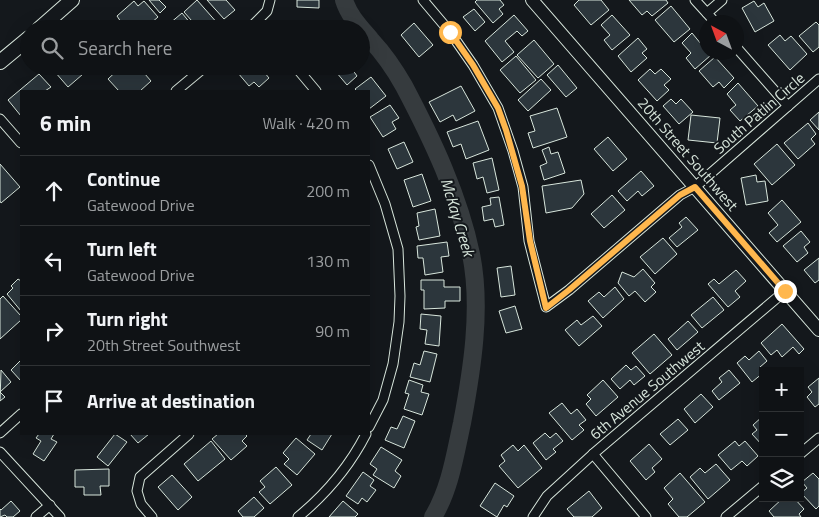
<!DOCTYPE html>
<meta charset="utf-8">
<style>
body{margin:0;font-family:"Titillium Web",sans-serif;background:#181b1e;color:#f1f3f6}
.controls{position:absolute;right:15px;bottom:15px;display:grid;overflow:hidden;border-radius:0px;box-shadow:0 5px 20px #0002}
.controls button{width:45px;height:45px;display:grid;place-items:center;padding:0;border:0;border-bottom:1px solid #2f3234;background:#0f1215;color:#f1f3f6;font:25px sans-serif}
.compass{position:absolute;left:699px;top:15px;width:45px;height:45px;border-radius:50%;background:#0f1215;box-shadow:0 5px 20px #0002;rotate:319deg}
.stop{position:absolute;width:15px;height:15px;margin:-11px;border:4px solid #ffb74d;border-radius:50%;background:#fff}
.stop.end{background:#ffb74d;border-color:#fff;box-shadow:0 1px 5px #0008}
.list{margin:0;padding:0;list-style:none}
h2{display:flex;justify-content:space-between;align-items:center;height:65px;margin:0;padding:0 20px;font-size:21px}
h2 small{font-size:16px;font-weight:400;color:#9b9ea0}
.list li{display:grid;grid-template-columns:32px 1fr auto;gap:15px;align-items:center;box-sizing:border-box;height:70px;padding:0 20px;border-top:1px solid #2f3234}
.list b{display:block;font-size:19px;white-space:nowrap}
.list p{margin:0;font-size:16px;white-space:nowrap;color:#9b9ea0}
.list em{font-size:16px;font-style:normal;color:#9b9ea0}
.icon{flex:none;width:28px;height:28px;fill:none;stroke:currentColor;stroke-width:2;stroke-linecap:round;stroke-linejoin:round}
.map{position:relative;flex:none;width:819px;height:517px;overflow:hidden}
.search{position:absolute;background:#0f1215;box-shadow:0 5px 20px #0002;left:20px;top:20px;width:350px;height:55px;display:flex;align-items:center;gap:12px;box-sizing:border-box;padding:0 18px;border-radius:28px;color:#9b9ea0;font-size:19px}
.panel{position:absolute;background:#0f1215;box-shadow:0 5px 20px #0002;left:20px;top:90px;width:350px;height:345px;border-radius:0px}
.map>svg:first-child{display:block}
</style>
<div class="map">
<svg width="819" height="517" viewBox="0 0 819 517">
<rect width="100%" height="100%" fill="#14181c"/>
<g fill="none" stroke-linecap="round" stroke-linejoin="round">
<path stroke="#363b3e" stroke-width="18" d="M344,0c5,16 16,27 27,40 13,14 24,30 33,46 28,53 55,110 67,168 11,54 1,116 -9,169 -7,32 -12,66 -29,94"/>
</g>
<g fill="#2c363c" stroke="#d8e6dc">
<path d="M149,0h10l7,7 -6,6z"/>
<path d="M197,0l22,25 -4,4h-16l-15,-17z"/>
<path d="M207,0h19l9,10 -11,9z"/>
<path d="M297,0h22v8l-22,-1z"/>
<path d="M477,0h23l4,5 -5,4 4,5 -10,9 -18,-21z"/>
<path d="M579,0h22l8,10 -18,15 -17,-20z"/>
<path d="M629,0h37l2,3 -16,13 -5,-5 -5,4z"/>
<path d="M134,1l4,5 6,-5 14,16 -14,12h-27l-2,-2 6,-5 -4,-6z"/>
<path d="M754,1l4,6 6,-4 10,18 -19,11 -13,-24z"/>
<path d="M671,6l19,23 -16,13 -19,-22z"/>
<path d="M474,9l11,13 -10,9 -12,-14z"/>
<path d="M182,13l13,16h-22l-4,-5z"/>
<path d="M514,15l14,16 -6,5 -5,-5 -12,10 9,11 -12,10 -17,-21z"/>
<path d="M612,15l18,20 -18,15 -8,-10 6,-5 -9,-10z"/>
<path d="M816,22l3,3v22l-6,5 -14,-16z"/>
<path d="M414,23l19,22 -14,12 -18,-22z"/>
<path d="M692,33l14,17v2l5,3 -16,14 -9,-11 5,-5 -9,-10z"/>
<path d="M780,35l5,6 6,-5 16,18 -17,16 -22,-25z"/>
<path d="M638,38l9,11 -5,4 5,5 -16,14 -13,-16z"/>
<path d="M534,40l20,24 -16,14 -21,-23z"/>
<path d="M516,56l20,24 -16,13 -20,-23z"/>
<path d="M715,57l19,21 -10,10 -5,-6 -6,5 -14,-16z"/>
<path d="M558,65l19,23 -11,9 -19,-22z"/>
<path d="M62,66h27l1,2 -22,19 -13,-15z"/>
<path d="M122,66h16l13,15 -11,10h-21l-11,-12z"/>
<path d="M232,66h27l10,12 -10,9 -5,-5 -5,4z"/>
<path d="M331,66h24l-3,3 5,7 -10,9z"/>
<path d="M650,69l5,5 6,-5 10,10 -7,6 5,5 -12,11 -19,-21z"/>
<path d="M39,74l12,13 -6,4h-24v25l-13,-16z"/>
<path d="M371,77l15,19 -17,13v-18h-12l-2,-2z"/>
<path d="M541,79l10,11 -23,21 -10,-11z"/>
<path d="M738,83l20,23 -18,15 -10,-11 6,-5 -9,-11z"/>
<path d="M461,86l14,25 -19,10 -3,-6 -13,7 -11,-20z"/>
<path d="M671,99l5,5 5,-5 12,13 -14,12 -16,-18z"/>
<path d="M390,105l9,13 -7,4 4,7 -13,8 -13,-20z"/>
<path d="M557,108l10,29 -34,11 -5,-15 7,-2 -5,-15z"/>
<path d="M819,112v18l-9,-10z"/>
<path d="M691,115l29,3 -3,25 -29,-3z"/>
<path d="M478,121l11,29 -23,9 -5,-15 -8,3 -6,-15z"/>
<path d="M808,123l8,11 -5,5 4,5 -17,15 -14,-16z"/>
<path d="M608,137l19,22 -14,12 -19,-22z"/>
<path d="M404,142l9,20 -16,7 -9,-20z"/>
<path d="M777,144l18,21 -23,20 -18,-21z"/>
<path d="M549,147l2,7 7,-2 7,21 -21,7 -4,-14 7,-3 -5,-13z"/>
<path d="M492,158l7,32 -12,3 -4,-16 -6,2 -4,-16z"/>
<path d="M0,164l20,23 -19,16 -1,-2z"/>
<path d="M641,171l13,15 -12,10 -4,-5 -11,10 -9,-10z"/>
<path d="M422,174l9,27 -18,6 -9,-27z"/>
<path d="M756,175l1,7 8,-1 3,20 -22,4 -5,-27z"/>
<path d="M581,180l3,14 -12,14 -26,5 -4,-27z"/>
<path d="M612,195l13,15 -21,18 -13,-14z"/>
<path d="M499,197l5,28 -9,2 -2,-8 -9,2 -2,-14 9,-2 -1,-7z"/>
<path d="M782,200l19,22 -24,20 -8,-9 9,-8 -10,-12z"/>
<path d="M435,209l5,27 -21,4 -3,-13 3,-1 -2,-13z"/>
<path d="M686,217l12,13 -21,17 -8,-9 13,-11 -3,-4z"/>
<path d="M801,231l9,11 -6,5 4,6 -11,9 -14,-16z"/>
<path d="M663,238l14,16 -22,20 -15,-17z"/>
<path d="M447,242l2,14 -8,1 2,15 -18,3 -2,-17h-5l-1,-12z"/>
<path d="M819,258v22l-4,3 -11,-13z"/>
<path d="M511,266l4,29 -14,2 -4,-29z"/>
<path d="M643,269l12,14 -4,4 5,5 -11,10 -10,-11 -6,5 -11,-13 4,-11 12,5z"/>
<path d="M736,270l10,11 -11,10 5,6 -12,10 -20,-23 6,-5 5,5z"/>
<path d="M18,279l3,2v30l-14,-17 6,-6 -2,-2z"/>
<path d="M421,280h23v7h16v14h-15v7l-21,1v-19h-3z"/>
<path d="M615,287l9,12 -21,19 -15,-17 11,-9 5,5z"/>
<path d="M3,296l18,20v4l-21,19v-40z"/>
<path d="M713,297l11,13 -22,18 -11,-13z"/>
<path d="M515,306l7,23 -16,4 -7,-22z"/>
<path d="M421,314l20,2 -2,30 -14,-2 2,-14 -7,-1z"/>
<path d="M593,316l9,10 -23,20 -14,-16 12,-10 4,5z"/>
<path d="M688,321l10,11 -21,18 -9,-11z"/>
<path d="M782,324l22,25 -5,5 -6,-7 -11,10 -5,-7 -6,5 -10,-12z"/>
<path d="M654,334l18,21 -22,19 -18,-21z"/>
<path d="M424,351l13,3 -7,28 -20,-5 4,-14 6,2z"/>
<path d="M759,351l8,10 -7,6 3,6 -11,9 -15,-19 8,-7 4,4z"/>
<path d="M21,360v21l-10,-11z"/>
<path d="M626,365l5,5 5,-4 9,10 -11,9 -4,-5 -10,9 -9,-10z"/>
<path d="M1,370l10,12 -11,10 5,5 -5,4z"/>
<path d="M729,370l11,13 -21,17 -7,-9 10,-9 -3,-4z"/>
<path d="M819,378v26l-4,3 -8,-10 5,-5 -4,-5z"/>
<path d="M409,380l14,5 -2,7 8,2 -7,21 -18,-6 5,-15 -4,-1z"/>
<path d="M603,380l15,17 -22,19 -10,-12 5,-5 -4,-4z"/>
<path d="M701,394l12,13 -18,16 -11,-14z"/>
<path d="M562,403l9,11 6,-5 9,11 -7,5 5,5 -12,10 -23,-27z"/>
<path d="M403,416l12,5 -11,27 -19,-8 6,-13 6,2z"/>
<path d="M763,416v30l-11,-12 5,-4 -4,-5z"/>
<path d="M678,419l10,11 -18,15 -10,-11z"/>
<path d="M545,433l5,5 6,-5 7,8 -10,8 3,3 -10,8 -13,-17z"/>
<path d="M39,434h15l-3,5 6,3 -13,19 -11,-7 8,-13 -5,-3z"/>
<path d="M115,434l12,8 -19,24 -11,-9z"/>
<path d="M130,434h19l-11,9z"/>
<path d="M218,434h27l2,2 -5,5 5,5 -16,14 -19,-21z"/>
<path d="M311,434h21l-10,16 -15,-10z"/>
<path d="M296,438l19,16 -18,21 -13,-11 5,-5 -6,-6z"/>
<path d="M211,441l14,18 -27,22 -14,-17z"/>
<path d="M735,441l4,5 6,-5 13,15 -11,10 -5,-5 -11,9 -13,-15z"/>
<path d="M649,444l13,15 -10,9 3,4 -9,8 -16,-19z"/>
<path d="M513,445l5,6 6,-6 18,23 -24,20 -19,-22 6,-5 -4,-6z"/>
<path d="M381,447l21,13 -7,11 6,5 -7,12 -21,-13 4,-6 -7,-5z"/>
<path d="M716,464l14,16 -22,19 -18,-22 10,-9 5,5z"/>
<path d="M276,467l16,18 -22,19 -11,-12 6,-5 -5,-6z"/>
<path d="M109,469v17h-9l1,9h-17v-8h-9v-17z"/>
<path d="M363,472l11,8 -4,6 6,4 -9,12 -5,-4 -4,6 -12,-8z"/>
<path d="M680,473l25,29 -18,15h-8l-11,-13 5,-5 -9,-11z"/>
<path d="M813,473l6,6v27l-3,3 -15,-16 6,-5 -5,-6z"/>
<path d="M172,475l20,22 -14,13 -20,-23z"/>
<path d="M495,483l19,13 -7,11 -3,-2 -7,12 -17,-11z"/>
<path d="M589,491l13,17 -10,9h-18l-7,-8z"/>
<path d="M254,497l10,11 -10,9h-11l-5,-6z"/>
<path d="M783,498h11l10,11 -5,5 2,3h-27l-5,-6z"/>
<path d="M11,501l9,10 -7,6h-6l-2,-2 -5,2v-8l1,1z"/>
<path d="M343,501l15,13 -3,3h-26z"/>
</g>
<g fill="none" stroke-linecap="round" stroke-linejoin="round">
<g stroke="#d8e6dc" stroke-width="11">
<g id="street">
<path d="M423,0l27,32 23,33 25,43 15,43 10,36 6,54 17,66 23,-17 111,-95 15,-8 124,-108"/>
<path d="M695,0l20,22"/>
<path d="M707,13l15,-13"/>
<path d="M249,29l18,-18 3,-11"/>
<path d="M736,47l52,59"/>
<path d="M295,66l21,25"/>
<path d="M176,91l30,-25"/>
<path d="M0,119l21,24"/>
<path d="M369,165l16,39 13,45 2,47 -1,26 -6,42 -10,36 -14,27"/>
<path d="M0,433l21,-19"/>
<path d="M0,452l60,65"/>
<path d="M593,454l53,63"/>
<path d="M800,454l19,-16"/>
<path d="M36,517l14,-12"/>
<path d="M152,517l-11,-13 -4,-13 3,-14 49,-43"/>
<path d="M298,517c28,-23 51,-50 68,-83"/>
<path d="M533,517l14,-21 46,-42 192,-163"/>
<path d="M726,517l37,-31"/>
</g>
</g>
<g stroke="#d8e6dc" stroke-width="14">
<path id="secondary" d="M532,0l287,330"/>
</g>
<g stroke="#d8e6dc" stroke-width="16">
<g id="primary">
<path d="M39,29l33,-29"/>
<path d="M0,62l29,-24"/>
</g>
</g>
<use href="#street" stroke="#14181c" stroke-width="9"/>
<use href="#secondary" stroke="#14181c" stroke-width="12"/>
<use href="#primary" stroke="#14181c" stroke-width="14"/>
</g>
<g fill="none" stroke-linecap="round" stroke-linejoin="round">
<path stroke="#ffb74d" stroke-width="6" d="M450,32l23,33 25,43 8,22 16,56 8,55 16,67 23,-18 111,-95 15,-8 90,104"/>
</g>
<g text-anchor="middle" dominant-baseline="central" stroke-width="4" stroke-linejoin="round" paint-order="stroke">
<g font-size="15" fill="#d8e6dc" stroke="#14181c">
<text transform="translate(759 113) rotate(-41)">South Patlin Circle</text>
<text transform="translate(688 154) rotate(49)">20th Street Southwest</text>
<text transform="translate(647 390) rotate(-40)">6th Avenue Southwest</text>
</g>
<g font-size="16" font-style="italic" fill="#d8e6dc" stroke="#14181c">
<text transform="translate(458 217) rotate(73)">McKay Creek</text>
</g>
</g>
</svg>
<div class="controls">
<button>+</button>
<button>−</button>
<button><svg class="icon" aria-label="layers" viewBox="0 0 24 24"><path d="M12 4l9 5-9 5-9-5zM3 14l9 5 9-5"/></svg></button>
</div>
<svg class="compass" viewBox="-18 -18 36 36"><path d="M0-13l5 13h-10z" fill="#e53935"/><path d="M0 13l5-13h-10z" fill="#9b9ea0"/></svg>
<div class="stop" style="left:450px;top:32px"></div>
<div class="stop end" style="left:785px;top:291px"></div>
<div class="search"><svg class="icon" aria-label="search" viewBox="0 0 24 24"><circle cx="10" cy="10" r="6"/><path d="M15 15l6 6"/></svg>Search here</div>
<section class="panel">
<h2>6 min<small>Walk · 420 m</small></h2>
<ul class="list">
<li><svg class="icon" aria-label="ahead" viewBox="0 0 24 24"><path d="M12 20V5M6 11l6-6 6 6"/></svg><div><b>Continue</b><p>Gatewood Drive</p></div><em>200 m</em></li>
<li><svg class="icon" aria-label="left" viewBox="0 0 24 24"><path d="M17 20v-9H6M10 6l-5 5 5 5"/></svg><div><b>Turn left</b><p>Gatewood Drive</p></div><em>130 m</em></li>
<li><svg class="icon" aria-label="right" viewBox="0 0 24 24"><path d="M7 20v-9h11M14 6l5 5-5 5"/></svg><div><b>Turn right</b><p>20th Street Southwest</p></div><em>90 m</em></li>
<li><svg class="icon" aria-label="arrive" viewBox="0 0 24 24"><path d="M6 21V4h12l-3 4 3 4H6"/></svg><div><b>Arrive at destination</b></div></li>
</ul>
</section>
</div>
